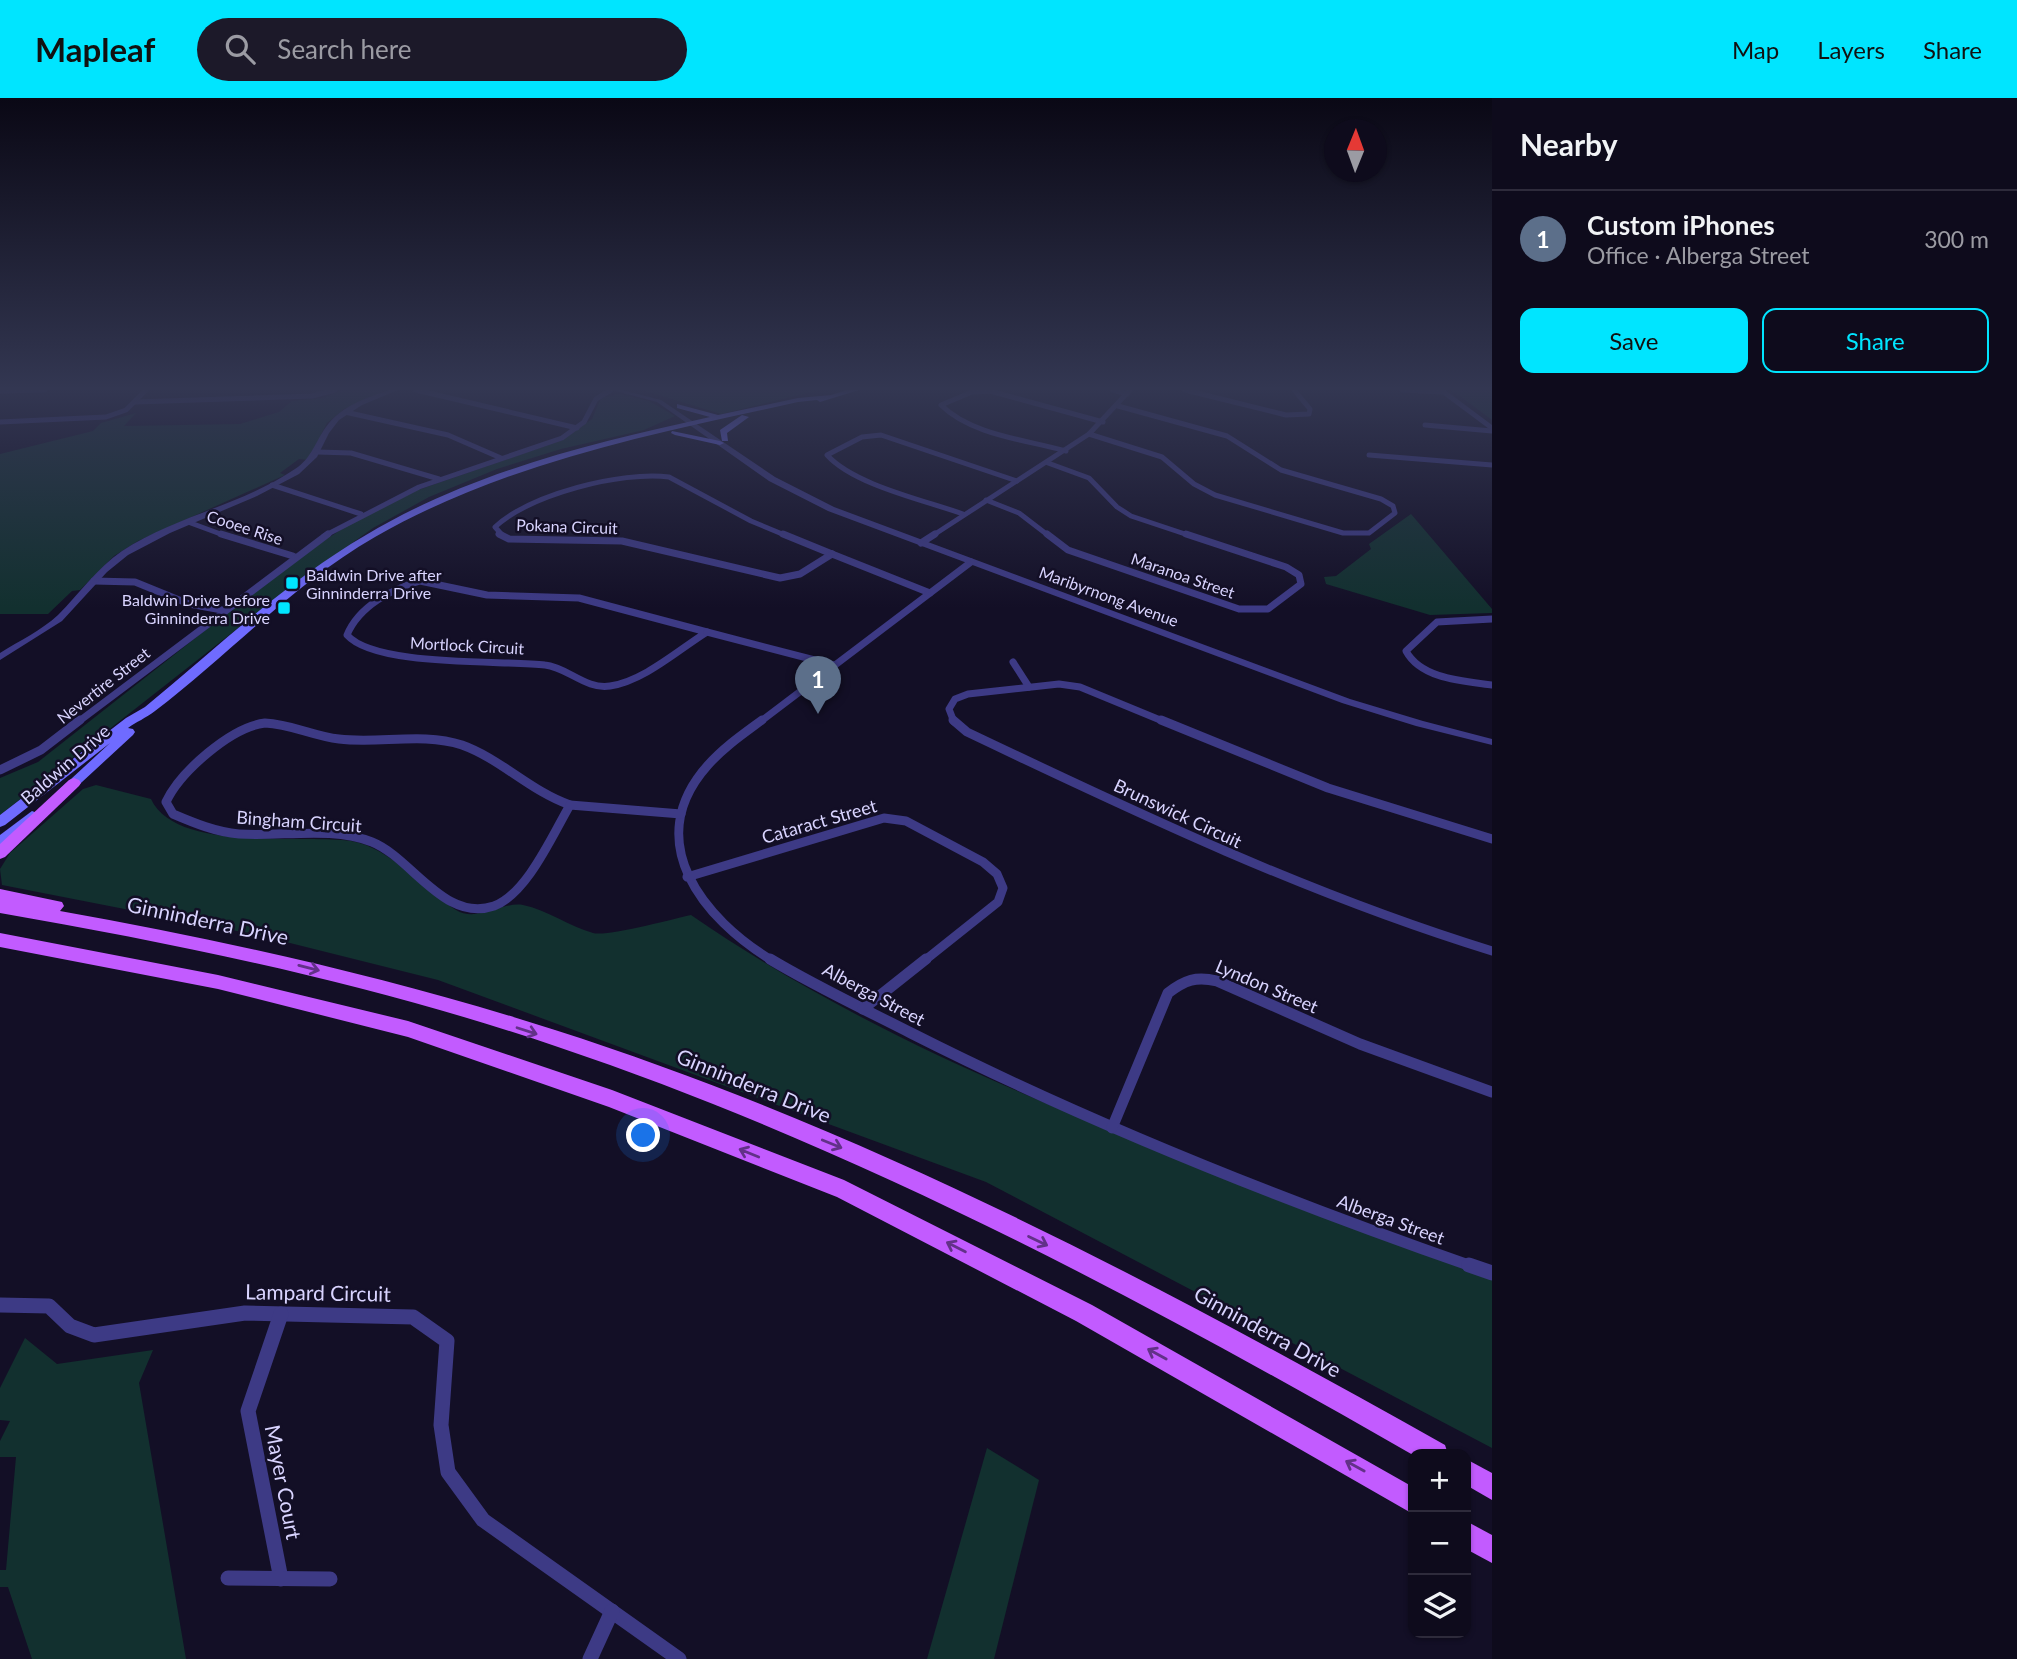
<!DOCTYPE html>
<meta charset="utf-8">
<style>
body{margin:0;font-family:Lato,sans-serif;background:#1c1929;color:#f1f3f6}
.controls{position:absolute;right:21px;bottom:21px;display:grid;overflow:hidden;border-radius:14px;box-shadow:0 2px 5px #0004}
.controls button{width:63px;height:63px;display:grid;place-items:center;padding:0;border:0;border-bottom:2px solid #2e2b3b;background:#0e0b1c;color:#f1f3f6;font:35px sans-serif}
.compass{position:absolute;left:1324px;top:21px;width:63px;height:63px;border-radius:50%;background:#0e0b1c;box-shadow:0 2px 5px #0004;rotate:1deg}
.you{position:absolute;left:644px;top:1038px;width:24px;height:24px;margin:-18px;border:5px solid #fff;border-radius:50%;background:#1a73e8;box-shadow:0 0 0 10px #1a73e833}
.badge{display:grid;place-items:center;width:46px;height:46px;border-radius:50%;background:#00e5ff;color:#fff;font-size:23px;font-weight:700}
.pin{position:absolute;translate:-50% -58px;filter:drop-shadow(0 2px 4px #0008)}
.pin::after{content:'';position:absolute;top:37px;width:24px;height:21px;background:inherit;clip-path:polygon(0 0,100% 0,50% 100%)}
.list{margin:0;padding:0;list-style:none}
h2{display:flex;justify-content:space-between;align-items:center;height:91px;margin:0;padding:0 28px;font-size:30px}
h2 small{font-size:23px;font-weight:400;color:#9b9ba3}
.list li{display:grid;grid-template-columns:46px 1fr auto;gap:21px;align-items:center;box-sizing:border-box;height:98px;padding:0 28px;border-top:2px solid #2e2b3b}
.list b{display:block;font-size:26px;white-space:nowrap}
.list p{margin:0;font-size:23px;white-space:nowrap;color:#9b9ba3}
.list em{font-size:23px;font-style:normal;color:#9b9ba3}
.actions{display:flex;gap:14px;padding:21px 28px}
.actions a{flex:1;padding:16px 0;border:2px solid #00e5ff;border-radius:14px;text-align:center;font-size:24px;color:#00e5ff}
.actions .main{background:#00e5ff;color:#111}
.icon{flex:none;width:38px;height:38px;fill:none;stroke:currentColor;stroke-width:2;stroke-linecap:round;stroke-linejoin:round}
.map{position:relative;flex:none;width:1492px;height:1561px;overflow:hidden}
header{display:flex;align-items:center;gap:42px;box-sizing:border-box;height:98px;padding:0 35px;background:#00e5ff;color:#111}
header strong{font-size:33px}
nav{display:flex;gap:38px;margin-inline-start:auto;font-size:24px}
.search{width:490px;height:63px;background:#1c1929;display:flex;align-items:center;gap:18px;box-sizing:border-box;padding:0 24px;border-radius:38px;color:#9b9ba3;font-size:26px}
main{display:flex}
aside{flex:1;background:#0e0b1c}
.map>svg:first-child{display:block}
</style>
<header>
<strong>Mapleaf</strong>
<div class="search"><svg class="icon" aria-label="search" viewBox="0 0 24 24"><circle cx="10" cy="10" r="6"/><path d="M15 15l6 6"/></svg>Search here</div>
<nav><a>Map</a><a>Layers</a><a>Share</a></nav>
</header>
<main>
<div class="map">
<svg width="1492" height="1561" viewBox="0 0 1492 1561">
<rect width="100%" height="100%" fill="#130f26"/>
<g fill="#12302f">
<path d="M343,292h43l-42,19 -17,14 -19,37 -9,-1 -19,14 5,2 -147,66 -24,15 -34,34 -8,1 -24,23h-48v-160l93,-23 8,-8 35,-10 -12,13 116,-2 39,-12 13,-11 31,-3z"/>
<path d="M642,292h177l-98,24z"/>
<path d="M1452,292h40v30z"/>
<path d="M619,296l30,7 26,15 -31,14 -83,19 -64,20 -68,28 -56,31 -85,61 -288,226v-37l38,-16 255,-201 69,-45 53,-25 148,-51 29,-21 9,-21z"/>
<path d="M1411,416l81,95v4l-62,2 -104,-31 -2,-7 12,-1 35,-27 -2,-5z"/>
<path d="M96,687l55,14c25,54 151,35 200,42 41,7 71,48 105,69 21,13 47,-9 67,-5 24,5 46,21 70,28 13,4 80,-14 98,-18 242,167 528,254 801,354v179l-506,-266 -548,-202 -176,-44 -260,-51 -2,-16 10,-16 73,-64z"/>
<path d="M25,1240l32,26 96,-14 -14,33 47,276h-154l-24,-72h-8v-17h6l10,-113h-16v-16l10,-20 -10,-1v-32z"/>
<path d="M987,1350l52,32 -45,179h-67z"/>
</g>
<g fill="none" stroke-linecap="round" stroke-linejoin="round">
<g stroke="#3d3a85" stroke-width="5">
<path d="M416,292l161,38"/>
<path d="M1113,292l14,4"/>
<path d="M1185,292l101,25 23,-1 1,-5 -16,-19"/>
<path d="M1403,292l41,2"/>
<path d="M1441,292l51,38"/>
<path d="M0,293l45,-1"/>
<path d="M134,304l178,-6 23,-6"/>
<path d="M345,314l103,23 53,23"/>
<path d="M0,324l106,-5 20,-7 20,-20"/>
<path d="M1425,327l67,6"/>
<path d="M1089,336l73,23 32,27 21,11 128,38h26l26,-20 -2,-7 -12,-7 -100,-29 -54,-34 -109,-30"/>
<path d="M1066,353c-39,-11 -95,-16 -125,-46l31,-13 18,-1 113,31"/>
<path d="M318,354l33,1 88,26"/>
<path d="M1369,357l123,10"/>
<path d="M1048,365l41,15 28,29 14,9 60,20"/>
<path d="M272,387l89,29"/>
<path d="M986,402l33,13 30,23"/>
<path d="M963,416c-39,-14 -109,-29 -136,-59l35,-18 19,-2 136,46"/>
<path d="M188,424l38,14"/>
<path d="M324,438l95,-49 143,-49 22,-16 12,-23 15,-9"/>
<path d="M503,438l-8,-9c36,-33 126,-56 174,-50l82,44 36,15"/>
<path d="M932,438l157,-102 41,-44"/>
</g>
<g stroke="#3d3a85" stroke-width="7">
<path d="M221,436l72,22"/>
<path d="M499,436l10,5 113,2 158,37 20,-4 32,-20"/>
<path d="M783,436l49,20"/>
<path d="M1047,436l21,16 171,59h29l33,-25 -2,-9 -13,-8 -100,-33"/>
<path d="M921,445l14,-9"/>
<path d="M832,456l98,39"/>
<path d="M94,483l41,1 54,22 33,6"/>
<path d="M420,483l67,14 92,3 128,34c-29,18 -63,49 -97,54 -24,4 -43,-19 -65,-21 -44,-5 -170,2 -198,-30 12,-29 45,-46 73,-54z"/>
<path d="M1492,521l-55,3 -31,29c15,28 57,30 86,34"/>
<path d="M707,534l127,33"/>
<path d="M1013,564l16,25"/>
<path d="M78,624l250,-188"/>
<path d="M760,624l211,-160"/>
<path d="M954,624l-5,-13 6,-10 13,-5 91,-10 21,3 85,35"/>
</g>
<g stroke="#3d3a85" stroke-width="9">
<path d="M762,622c-19,14 -38,27 -54,45 -68,76 -5,154 65,196"/>
<path d="M953,622l14,12c172,82 343,163 525,219"/>
<path d="M1161,622l167,68 164,51"/>
<path d="M265,625c26,1 48,13 74,16 40,5 84,-7 123,6 39,14 68,46 108,60 -17,29 -43,89 -76,101 -50,17 -82,-48 -122,-64 -41,-16 -90,-5 -133,-8 -23,-2 -45,-11 -66,-20l-7,-12c14,-30 65,-75 99,-79z"/>
<path d="M0,672l41,-20 39,-30"/>
<path d="M570,707l111,9"/>
<path d="M687,779l197,-59 22,3 77,41 14,12 6,14 -5,14 -74,59"/>
</g>
<g stroke="#3d3a85" stroke-width="11">
<path d="M770,861c45,27 94,50 141,74 182,92 371,167 563,234"/>
<path d="M863,911l63,-50"/>
<path d="M1112,1030l56,-135c17,-13 28,-17 49,-12l143,63 132,48"/>
</g>
<g stroke="#3d3a85" stroke-width="15">
<path d="M1469,1167l23,8"/>
<path d="M0,1207l49,1 21,20 24,9 151,-22 168,4 34,24 -6,84 7,47 35,48 196,139"/>
<path d="M281,1216l-33,97 33,168"/>
<path d="M228,1480l102,1"/>
<path d="M590,1561l22,-48"/>
</g>
<g fill="#3d3a85" fill-rule="evenodd">
<path d="M389,292h9l-36,15 -23,15 -10,13 -12,24 -18,17 -42,22 -87,37 -42,22 -21,17 -45,49 -62,39v-7c19,-12 42,-23 58,-38 21,-21 39,-47 64,-64 53,-35 120,-46 173,-82 17,-11 20,-27 31,-42 15,-21 40,-29 63,-37z"/>
<path d="M612,292h10l39,10 114,77 59,30 516,192 73,22 69,18v6l-76,-19 -74,-23 -514,-192 -59,-30 -112,-79z"/>
</g>
<g fill="#6f6bff" fill-rule="evenodd">
<path d="M847,292h12l-39,12 -3,-2 -19,2c-145,32 -292,60 -423,135 -82,47 -146,118 -220,174 -9,7 -19,11 -27,17l5,1 2,3 -2,3 -64,59h-10l-1,-3 52,-48 -105,82 -5,2v-12l126,-97 19,-11c72,-59 140,-125 221,-172 105,-63 226,-92 344,-118l-33,-9v-4l41,11 80,-17 33,-3z"/>
<path d="M742,317l7,2 -22,16 1,8h-6l-2,-11z"/>
<path d="M672,333l48,10 4,2 -4,2 -45,-10 -4,-2z"/>
<path d="M32,713l5,2 2,3 -2,3 -37,28v-12z"/>
</g>
<g fill="#c25bff" fill-rule="evenodd">
<path d="M74,680l5,2 2,3 -2,3 -74,71 -5,2v-15l69,-64z"/>
<path d="M0,791l62,13 2,4 -4,5c168,30 333,67 495,119 313,100 605,255 890,415l3,9 -35,1c-274,-157 -555,-307 -855,-408 -182,-62 -369,-101 -558,-134z"/>
<path d="M0,835l218,42 190,46 204,69 232,90 248,125 321,182v27l-337,-193 -239,-124 -228,-90 -201,-70 -190,-48 -218,-42z"/>
<path d="M1466,1361l26,14v27l-26,-15z"/>
<path d="M1466,1423l26,14v28l-26,-14z"/>
</g>
</g>
<defs><path id="oneway-shaft" d="M-6 0H5M1.5-3L5.5 0L1.5 3" fill="none" stroke-width="1.6" stroke-linecap="round" stroke-linejoin="round" transform="scale(1.75)"/></defs>
<g stroke="#623188">
<use href="#oneway-shaft" transform="translate(309 870) rotate(14)"/>
<use href="#oneway-shaft" transform="translate(527 933) rotate(18)"/>
<use href="#oneway-shaft" transform="translate(832 1046) rotate(22)"/>
<use href="#oneway-shaft" transform="translate(749 1055) rotate(-158)"/>
<use href="#oneway-shaft" transform="translate(1038 1143) rotate(26)"/>
<use href="#oneway-shaft" transform="translate(956 1149) rotate(-153)"/>
<use href="#oneway-shaft" transform="translate(1157 1256) rotate(-151)"/>
<use href="#oneway-shaft" transform="translate(1355 1368) rotate(-151)"/>
</g>
<linearGradient id="sky" x2="0" y2="1"><stop stop-color="#0a0815"/><stop offset="0.57" stop-color="#333752"/><stop offset="1" stop-color="#333752" stop-opacity="0"/></linearGradient>
<rect width="1492" height="510" fill="url(#sky)"/>
<g fill="#00e5ff" stroke="#130f26" stroke-width="2.5">
<rect x="285" y="478" width="14" height="14" rx="3.5"/>
<rect x="277" y="503" width="14" height="14" rx="3.5"/>
</g>
<g text-anchor="middle" dominant-baseline="central" stroke-width="5" stroke-linejoin="round" paint-order="stroke">
<g font-size="16" fill="#d9d4ff" stroke="#130f26">
<text transform="translate(567 428) rotate(2)">Pokana Circuit</text>
<text transform="translate(245 429) rotate(18)">Cooee Rise</text>
<text transform="translate(1183 477) rotate(19)">Maranoa Street</text>
<text transform="translate(1109 498) rotate(20)">Maribyrnong Avenue</text>
<text transform="translate(467 547) rotate(3)">Mortlock Circuit</text>
<text transform="translate(103 587) rotate(-38)">Nevertire Street</text>
</g>
<g font-size="16" fill="#d9d4ff" stroke="#130f26" text-anchor="start">
<text x="306" y="476">Baldwin Drive after<tspan x="306" dy="18">Ginninderra Drive</tspan></text>
<text x="270" y="501" text-anchor="end">Baldwin Drive before<tspan x="270" dy="18">Ginninderra Drive</tspan></text>
</g>
<g font-size="18" fill="#d9d4ff" stroke="#130f26">
<text transform="translate(65 666) rotate(-41)">Baldwin Drive</text>
<text transform="translate(1178 715) rotate(25)">Brunswick Circuit</text>
<text transform="translate(299 723) rotate(4)">Bingham Circuit</text>
<text transform="translate(819 723) rotate(-16)">Cataract Street</text>
<text transform="translate(1267 888) rotate(23)">Lyndon Street</text>
<text transform="translate(874 896) rotate(28)">Alberga Street</text>
<text transform="translate(1391 1121) rotate(20)">Alberga Street</text>
</g>
<g font-size="21" fill="#d9d4ff" stroke="#130f26">
<text transform="translate(208 822) rotate(12)">Ginninderra Drive</text>
<text transform="translate(754 987) rotate(22)">Ginninderra Drive</text>
<text transform="translate(318 1194) rotate(1)">Lampard Circuit</text>
<text transform="translate(1268 1233) rotate(29)">Ginninderra Drive</text>
<text transform="translate(284 1384) rotate(79)">Mayer Court</text>
</g>
</g>
</svg>
<div class="controls">
<button>+</button>
<button>−</button>
<button><svg class="icon" aria-label="layers" viewBox="0 0 24 24"><path d="M12 4l9 5-9 5-9-5zM3 14l9 5 9-5"/></svg></button>
</div>
<svg class="compass" viewBox="-18 -18 36 36"><path d="M0-13l5 13h-10z" fill="#e53935"/><path d="M0 13l5-13h-10z" fill="#9b9ba3"/></svg>
<div class="you"></div>
<div class="pin badge" style="left:818px;top:616px;background:#5c6f8a">1</div>
</div>
<aside>
<h2>Nearby<small></small></h2>
<ul class="list">
<li><span class="badge" style="background:#5c6f8a">1</span><div><b>Custom iPhones</b><p>Office · Alberga Street</p></div><em>300 m</em></li>
</ul>
<div class="actions"><a class="main">Save</a><a>Share</a></div>
</aside>
</main>
